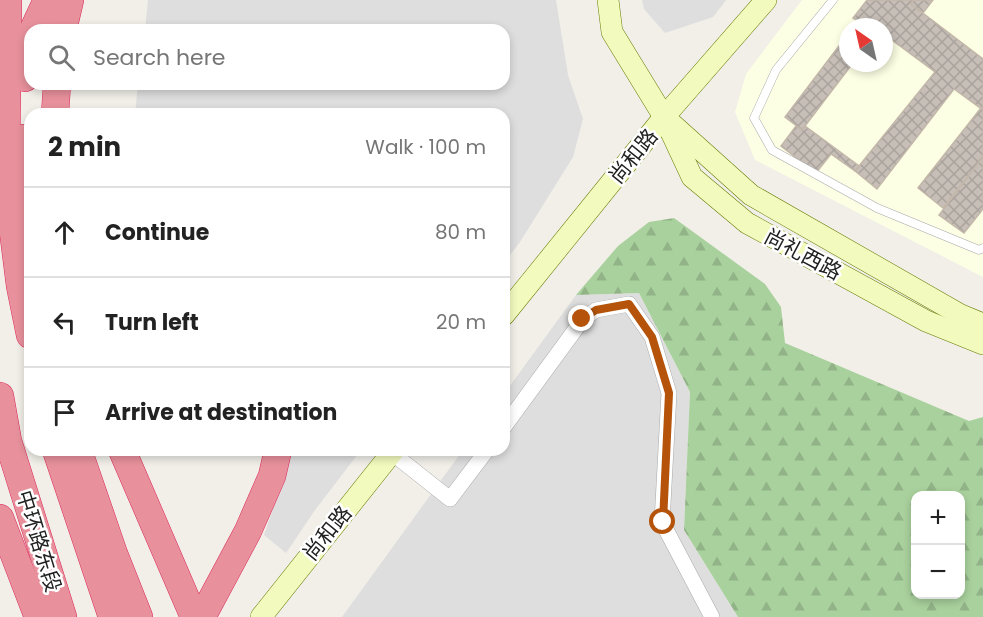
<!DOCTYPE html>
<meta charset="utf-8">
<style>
body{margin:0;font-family:Poppins,"Noto Sans SC",sans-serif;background:#f6f6f6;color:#222}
.controls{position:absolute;right:18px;bottom:18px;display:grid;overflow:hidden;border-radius:12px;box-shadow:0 3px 9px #0003}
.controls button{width:54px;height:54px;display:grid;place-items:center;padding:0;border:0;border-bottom:2px solid #e0e0e0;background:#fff;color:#222;font:30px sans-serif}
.compass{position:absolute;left:839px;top:18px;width:54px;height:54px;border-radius:50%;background:#fff;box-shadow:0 3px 9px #0003;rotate:326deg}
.stop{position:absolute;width:18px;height:18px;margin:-14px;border:4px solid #b45309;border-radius:50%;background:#fff}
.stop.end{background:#b45309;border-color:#fff;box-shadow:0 2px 6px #0008}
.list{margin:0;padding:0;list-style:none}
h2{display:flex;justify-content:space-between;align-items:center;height:78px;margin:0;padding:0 24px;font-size:26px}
h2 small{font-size:20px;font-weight:400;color:#767676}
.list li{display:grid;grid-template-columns:39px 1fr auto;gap:18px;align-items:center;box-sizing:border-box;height:90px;padding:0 24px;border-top:2px solid #e0e0e0}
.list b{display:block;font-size:22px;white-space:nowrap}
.list em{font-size:20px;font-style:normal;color:#767676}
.icon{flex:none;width:33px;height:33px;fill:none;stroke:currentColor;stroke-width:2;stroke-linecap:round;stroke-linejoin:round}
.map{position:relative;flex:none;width:983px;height:617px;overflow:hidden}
.search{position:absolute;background:#fff;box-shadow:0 3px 9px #0003;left:24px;top:24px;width:486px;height:66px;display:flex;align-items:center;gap:15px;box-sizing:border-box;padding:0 21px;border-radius:18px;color:#767676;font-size:22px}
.panel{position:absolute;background:#fff;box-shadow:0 3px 9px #0003;left:24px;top:108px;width:486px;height:348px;border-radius:18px}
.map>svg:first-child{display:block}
</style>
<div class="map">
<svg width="983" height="617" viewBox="0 0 983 617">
<defs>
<pattern id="forest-firs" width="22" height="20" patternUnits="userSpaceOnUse" patternTransform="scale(1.5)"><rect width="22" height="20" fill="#a9d19d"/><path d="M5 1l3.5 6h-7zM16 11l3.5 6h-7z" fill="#91b387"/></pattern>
<pattern id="building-cross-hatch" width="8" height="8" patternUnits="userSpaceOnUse" patternTransform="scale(1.5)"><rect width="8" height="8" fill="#c6beb7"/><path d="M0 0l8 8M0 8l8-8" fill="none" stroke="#aaa39d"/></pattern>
</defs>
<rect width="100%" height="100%" fill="#f1efe8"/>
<g fill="#dfdede">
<path d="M148,0h408l12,75 15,44 -10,38 -53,85 -16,21v-149h-369l3,-30h366v-54h-359z"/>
<path d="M642,0h84l-13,17 -48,16 -21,-24z"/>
<path d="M639,293l51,99 -6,138 54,87h-396l121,-167h41v-56l72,-99z"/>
<path d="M290,450h71l-46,60 -29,43 -22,-18 27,-79z"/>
</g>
<path fill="#fdffe4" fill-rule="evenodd" d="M802,0h181v277l-228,-117 -20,-48 11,-38zM848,27h36v36h-36z"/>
<path fill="url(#forest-firs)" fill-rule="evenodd" d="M674,218l91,66 16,23 4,36 184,78 14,-4v200h-245l-54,-87 6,-138 -51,-99 -63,2 42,-49 31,-24zM916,496h44v98h-44z"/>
<g fill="url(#building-cross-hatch)" stroke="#c3b7aa" stroke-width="1.5">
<path d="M867,0h47l-3,4 72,55v51l-29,-21 -77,100 -22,-18 80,-99 -51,-38v-7h-30l4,-6 -5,-3z"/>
<path d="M914,0h19l-10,13 -12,-9z"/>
<path d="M848,34v29h5l-51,67 -17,-13z"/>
<path d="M981,108l2,2v47l-40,51 -25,-20z"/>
<path d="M796,126l6,4 3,-4 54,40 -4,5 -24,-17 -15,19 -35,-27z"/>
<path d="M983,157v52l-19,24 -25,-18z"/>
</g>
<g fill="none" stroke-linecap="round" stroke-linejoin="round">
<g stroke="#a8a8a8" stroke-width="9">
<path id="lane" d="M833,0l-57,70 -22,48 18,32 105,58 102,42 4,-2"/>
</g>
<g stroke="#a8a8a8" stroke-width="16">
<g id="street">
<path d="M504,427l79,-108 13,-9 33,-6 23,33 17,56 -7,129 50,95"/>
<path d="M392,453l58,46 37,-49"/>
</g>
</g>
<g stroke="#687c05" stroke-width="22">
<g id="secondary">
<path d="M608,0l4,32 52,85 28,60 55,46 179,98 57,23"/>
<path d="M672,124l79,71 210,120 22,9"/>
<path d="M504,315l160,-198 102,-117"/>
<path d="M261,617l133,-167"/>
</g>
</g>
<g stroke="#dc295c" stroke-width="28">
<g id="highway">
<path d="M8,0l-2,175 14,111 10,49"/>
<path d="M33,30l14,-30"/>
<path d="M63,30l7,-30"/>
<path d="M25,78l1,-32 4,-10"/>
<path d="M55,114l2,-30"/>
<path d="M24,138v27l6,34"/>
<path d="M0,396l8,45 55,176"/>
<path d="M56,450l56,167"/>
<path d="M122,450l72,167"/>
<path d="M80,455l34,99 25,63"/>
<path d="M0,518l38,99"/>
<path d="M202,617l46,-86 24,-55 6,-26"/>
</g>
</g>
<use href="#lane" stroke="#fff" stroke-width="8"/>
<use href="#street" stroke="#fff" stroke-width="15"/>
<use href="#secondary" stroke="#f3fabe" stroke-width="21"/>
<use href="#highway" stroke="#e8919c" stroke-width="27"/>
</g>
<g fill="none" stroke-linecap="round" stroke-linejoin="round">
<path stroke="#b45309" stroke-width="8" d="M582,319l14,-9 33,-6 23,33 17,56 -6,129"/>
</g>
<g text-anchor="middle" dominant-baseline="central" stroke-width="5" stroke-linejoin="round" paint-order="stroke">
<g font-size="21" fill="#212121" stroke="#fff">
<text transform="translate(633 156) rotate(-51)">尚和路</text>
<text transform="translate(803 254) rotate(28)">尚礼西路</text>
<text transform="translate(327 533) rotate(-51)">尚和路</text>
<text transform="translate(39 541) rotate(73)">中环路东段</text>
</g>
</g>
</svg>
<div class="controls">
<button>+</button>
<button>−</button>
</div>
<svg class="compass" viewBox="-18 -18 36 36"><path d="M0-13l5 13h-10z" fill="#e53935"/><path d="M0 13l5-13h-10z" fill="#767676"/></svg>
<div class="stop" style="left:663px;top:522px"></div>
<div class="stop end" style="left:582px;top:319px"></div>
<div class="search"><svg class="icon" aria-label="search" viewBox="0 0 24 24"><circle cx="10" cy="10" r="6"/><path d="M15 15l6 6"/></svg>Search here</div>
<section class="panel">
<h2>2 min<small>Walk · 100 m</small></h2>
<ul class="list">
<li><svg class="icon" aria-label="ahead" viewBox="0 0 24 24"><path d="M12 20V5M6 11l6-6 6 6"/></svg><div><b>Continue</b></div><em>80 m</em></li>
<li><svg class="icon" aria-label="left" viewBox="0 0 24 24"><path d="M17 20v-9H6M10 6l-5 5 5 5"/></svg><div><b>Turn left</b></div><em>20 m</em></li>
<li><svg class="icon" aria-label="arrive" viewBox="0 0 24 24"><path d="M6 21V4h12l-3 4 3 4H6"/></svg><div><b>Arrive at destination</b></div></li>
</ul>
</section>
</div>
